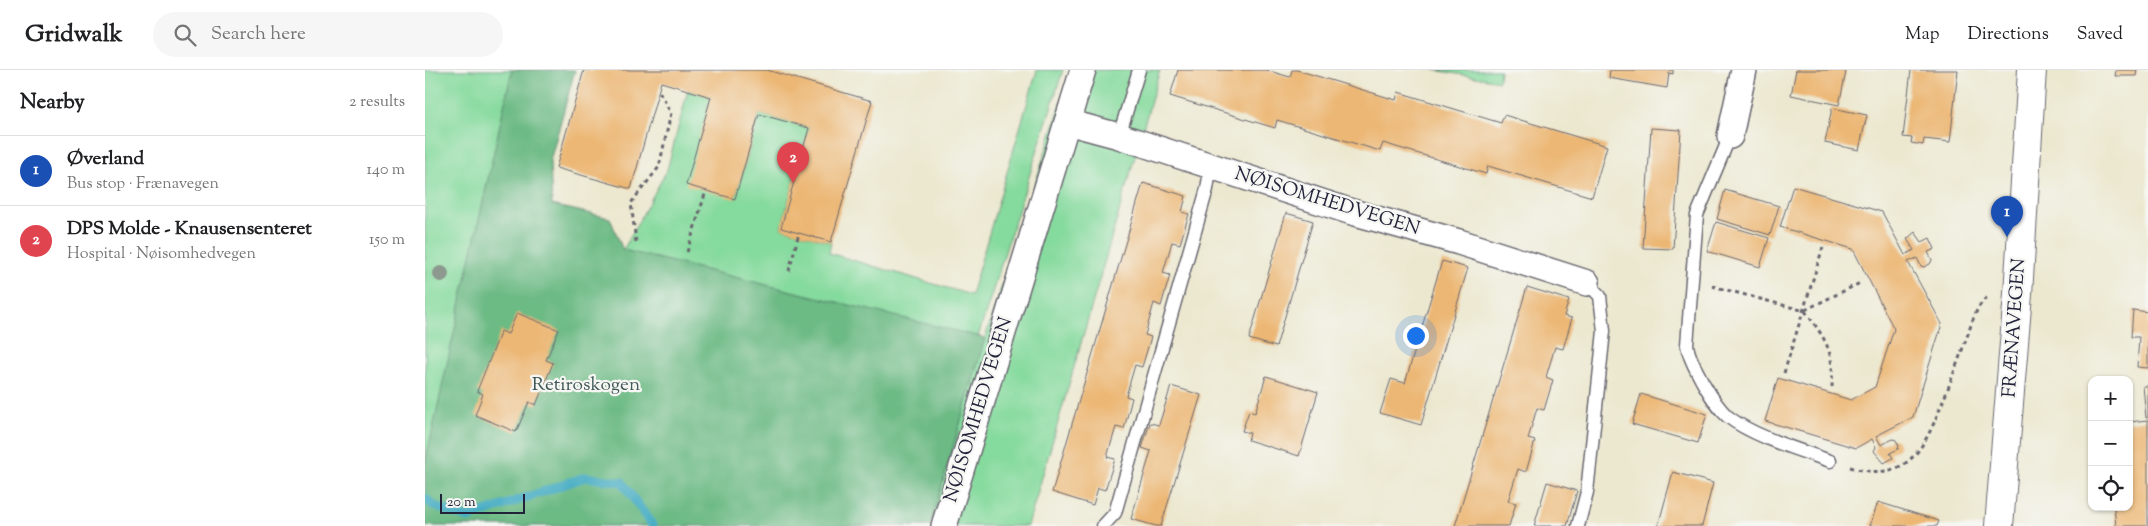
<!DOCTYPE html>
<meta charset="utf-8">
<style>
body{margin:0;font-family:"Sorts Mill Goudy",serif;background:#f6f6f6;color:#202124}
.controls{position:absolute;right:15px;bottom:15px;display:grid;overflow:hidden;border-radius:10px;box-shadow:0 1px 4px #0004}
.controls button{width:45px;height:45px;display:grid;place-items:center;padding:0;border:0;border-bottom:1px solid #e0e0e0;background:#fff;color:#202124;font:25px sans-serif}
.scale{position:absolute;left:15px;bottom:12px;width:85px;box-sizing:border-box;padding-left:5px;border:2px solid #22223b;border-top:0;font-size:14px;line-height:18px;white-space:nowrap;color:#22223b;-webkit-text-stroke:4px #f6f6f2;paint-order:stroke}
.you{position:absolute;left:990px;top:265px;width:18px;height:18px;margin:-12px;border:4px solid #fff;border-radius:50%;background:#1a73e8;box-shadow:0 0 0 8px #1a73e833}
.badge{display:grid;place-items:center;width:32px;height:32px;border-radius:50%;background:#111827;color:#fff;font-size:16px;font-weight:700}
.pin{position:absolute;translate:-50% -41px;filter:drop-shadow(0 1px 2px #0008)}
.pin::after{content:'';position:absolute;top:26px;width:18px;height:15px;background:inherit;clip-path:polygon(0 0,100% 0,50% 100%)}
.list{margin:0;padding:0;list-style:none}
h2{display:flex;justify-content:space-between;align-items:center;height:65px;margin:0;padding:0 20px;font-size:21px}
h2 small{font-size:16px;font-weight:400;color:#757577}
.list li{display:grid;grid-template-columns:32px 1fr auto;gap:15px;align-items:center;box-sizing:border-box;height:70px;padding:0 20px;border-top:1px solid #e0e0e0}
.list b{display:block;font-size:19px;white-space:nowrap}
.list p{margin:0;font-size:16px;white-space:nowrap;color:#757577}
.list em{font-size:16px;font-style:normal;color:#757577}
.icon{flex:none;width:28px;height:28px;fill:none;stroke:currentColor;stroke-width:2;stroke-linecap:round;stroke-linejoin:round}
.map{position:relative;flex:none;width:1723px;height:456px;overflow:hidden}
header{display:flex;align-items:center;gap:30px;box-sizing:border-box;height:70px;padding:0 25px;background:#fff;border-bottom:1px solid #e0e0e0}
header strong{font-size:24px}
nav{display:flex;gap:28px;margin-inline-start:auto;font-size:18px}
.search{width:350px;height:45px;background:#f6f6f6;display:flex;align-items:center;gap:12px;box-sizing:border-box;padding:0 18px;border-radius:28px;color:#757577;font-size:19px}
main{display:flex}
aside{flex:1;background:#fff}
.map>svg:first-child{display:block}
</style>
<header>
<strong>Gridwalk</strong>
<div class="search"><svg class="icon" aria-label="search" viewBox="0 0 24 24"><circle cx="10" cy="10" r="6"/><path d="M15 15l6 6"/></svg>Search here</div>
<nav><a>Map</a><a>Directions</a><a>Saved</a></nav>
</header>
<main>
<aside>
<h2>Nearby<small>2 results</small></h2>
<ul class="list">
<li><span class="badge" style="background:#1a4fb4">1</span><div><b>Øverland</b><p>Bus stop · Frænavegen</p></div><em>140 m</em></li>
<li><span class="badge" style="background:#e0444e">2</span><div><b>DPS Molde - Knausensenteret</b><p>Hospital · Nøisomhedvegen</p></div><em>150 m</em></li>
</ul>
</aside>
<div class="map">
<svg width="1723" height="456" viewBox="0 0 1723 456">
<rect width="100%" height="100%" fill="#f6f6f2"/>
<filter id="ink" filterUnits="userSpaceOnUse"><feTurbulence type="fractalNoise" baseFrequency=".02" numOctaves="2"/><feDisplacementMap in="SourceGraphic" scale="10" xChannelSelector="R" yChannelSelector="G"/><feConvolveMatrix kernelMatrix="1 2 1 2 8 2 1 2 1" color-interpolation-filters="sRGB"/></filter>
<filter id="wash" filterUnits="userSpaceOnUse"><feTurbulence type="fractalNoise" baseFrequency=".0096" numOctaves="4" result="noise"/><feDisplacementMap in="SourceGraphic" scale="20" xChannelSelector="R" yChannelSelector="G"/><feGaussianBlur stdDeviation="1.12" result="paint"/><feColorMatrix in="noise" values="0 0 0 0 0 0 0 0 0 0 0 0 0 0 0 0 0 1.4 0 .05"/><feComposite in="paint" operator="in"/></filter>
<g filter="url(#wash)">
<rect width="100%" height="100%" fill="#ece8d0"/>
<g fill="#85da9d" stroke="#547e6c">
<path d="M0,0h87l-86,395 -1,-1z"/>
<path d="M612,0h26l-85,267 -355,-87 44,-80 21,-80 23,7 24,102 24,-85 50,14 -28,100 50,14 -2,11 142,42z"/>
<path d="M647,0h88l-132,456h-70l-26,-7 53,-181z"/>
<path d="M1009,0h66l-1,11z"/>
</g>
<path fill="#6cba84" stroke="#476e60" d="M87,0h63l-25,91 2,44 58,13 13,32 362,88 -55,188h-505v-62z"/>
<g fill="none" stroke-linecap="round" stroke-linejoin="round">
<path stroke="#43abc2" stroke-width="9" d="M0,428l9,8 34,12 117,-41 37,5 31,44"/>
</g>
<g id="blocks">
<g fill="#ecb775">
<path d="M159,0h183l105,31 -41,141 -50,-14 28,-100 -50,-14 -24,85 -49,-14 25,-88 -50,-15 -30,107 -75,-21z"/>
<path d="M753,0h88l24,7 2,-7h5l99,30 2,-8 103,31 3,-8 103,31 -15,51 -104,-31 -2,8 -103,-31 -3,8 -103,-31 -2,8 -105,-32z"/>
<path d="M1185,0h63v4l-4,-1 -2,15 -58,-10z"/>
<path d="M1371,0h45l5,2 -7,33 -48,-10z"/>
<path d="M1486,0h47l-8,72 -26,-3 -1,6 -12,-2 1,-5 -9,-1z"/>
<path d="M1691,0h21l-1,6h-21z"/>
<path d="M1407,38l35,7 -8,35 -34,-7z"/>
<path d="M1226,58l30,2 -8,119 -30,-1z"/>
<path d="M718,113l43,13 -4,16 7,2 -9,30 -8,-2 -9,31 7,2 -9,31 -7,-3 -9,32 6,2 -9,30 -7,-2 -9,31 6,2 -8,31 -8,-2 -9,30 8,2 -10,31 -7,-2 -5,17 -41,-13z"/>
<path d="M1368,116l89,26 23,43 9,-5 -7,-11 8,-7 7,10 8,-4 5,11 -7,3 4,8 -2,4 -6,3 -3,-1 -4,-8 -9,4 34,62 -29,93 -37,19 5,9 12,-6 3,1 3,6 -1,3 -8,4 3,5 -9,5 -10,-12 2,-4 -4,-8 -16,9 -91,-27 13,-43 73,22 24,-13 19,-58 -41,-80 -73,-22z"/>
<path d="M1300,120l54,16 -9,29 -53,-16z"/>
<path d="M861,143l27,8 -37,126 -27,-8z"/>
<path d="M1291,152l53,16 -9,29 -53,-16z"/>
<path d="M1017,191l26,7 -47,157 -41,-12 11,-34 14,4z"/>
<path d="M1102,217l42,13 -5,16 8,2 -9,31 -8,-2 -9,30 7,3 -9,30 -7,-2 -9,31 7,2 -9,31 -8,-3 -10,32 8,2 -7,23h-54z"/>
<path d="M1708,240l15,2v56l-11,-1 2,-30h-8z"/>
<path d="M92,243l42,17 -13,30 7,3 -17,42 -7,-3 -13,30 -41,-17 8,-21 -6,-3 24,-60 7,3z"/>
<path d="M841,306l52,16 -19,64 -51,-16 2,-7 -8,-2 7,-20 6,2z"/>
<path d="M746,316l30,9 -40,131h-5l-25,-7 20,-68 -9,-3 8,-25 9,2z"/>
<path d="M1718,316h5v31l-2,1z"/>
<path d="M1216,324l66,20 -9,29 -66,-19z"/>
<path d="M1723,350v106h-32l-2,-19h15v-85z"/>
<path d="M1248,402l40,11 -11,43h-44z"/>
<path d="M1122,412l30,9 -10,35h-33z"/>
<path d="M1453,432l61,19 -2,5h-67z"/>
</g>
</g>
</g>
<g filter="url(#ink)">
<use href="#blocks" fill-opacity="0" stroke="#69676f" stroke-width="1"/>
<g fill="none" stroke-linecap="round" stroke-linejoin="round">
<g stroke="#69676f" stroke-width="15">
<g id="lane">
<path d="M694,66l20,-66"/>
<path d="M1305,66l-33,79 -10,130c2,14 9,24 15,36 7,12 14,25 25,35 25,20 72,34 103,45"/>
<path d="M678,456l12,-13 92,-324 4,-24"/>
<path d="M1153,456l9,-34 17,-161 -4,-35 -13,-13"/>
</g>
</g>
<g stroke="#69676f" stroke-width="28">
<g id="street">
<path d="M642,52l52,14 233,76 107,30 128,41"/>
<path d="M1305,66l14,-66"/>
<path d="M519,456l139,-456"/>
</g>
</g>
<g stroke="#69676f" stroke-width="30">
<path id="primary" d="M1574,456l19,-232 14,-224"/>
</g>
<g stroke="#69676f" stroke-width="3" stroke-dasharray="4 4" stroke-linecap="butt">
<path d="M211,172l-5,-39 28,-36 12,-54 -12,-22"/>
<path d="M262,182l19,-61"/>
<path d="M364,201l10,-38"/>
<path d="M1287,216l93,25c21,29 29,39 27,76"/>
<path d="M1380,240l57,-28"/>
<path d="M1359,303l39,-126"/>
<path d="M1425,397c56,17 73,-16 91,-61 10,-24 18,-48 27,-72 4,-12 10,-33 22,-38"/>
</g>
<use href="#lane" stroke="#fff" stroke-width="12"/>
<use href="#street" stroke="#fff" stroke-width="25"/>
<use href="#primary" stroke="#fff" stroke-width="28"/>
</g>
<circle fill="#8d998e" cx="16" cy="204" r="8"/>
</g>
<g text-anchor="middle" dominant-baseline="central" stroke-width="4.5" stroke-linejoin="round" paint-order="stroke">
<g font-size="19" fill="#22223b" stroke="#f6f6f2">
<text transform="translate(902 132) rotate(17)">NØISOMHEDVEGEN</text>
<text transform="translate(1590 258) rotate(-86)">FRÆNAVEGEN</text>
<text transform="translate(554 340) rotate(-73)">NØISOMHEDVEGEN</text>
</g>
<g font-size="19" fill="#405958" stroke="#f6f6f2">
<text x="161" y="315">Retiroskogen</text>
</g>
</g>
</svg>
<div class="controls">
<button>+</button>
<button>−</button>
<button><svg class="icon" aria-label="locate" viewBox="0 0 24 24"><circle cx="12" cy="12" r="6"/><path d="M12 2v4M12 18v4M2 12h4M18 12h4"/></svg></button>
</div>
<div class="scale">20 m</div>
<div class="you"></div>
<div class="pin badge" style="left:1582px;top:167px;background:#1a4fb4">1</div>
<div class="pin badge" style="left:368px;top:113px;background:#e0444e">2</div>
</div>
</main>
